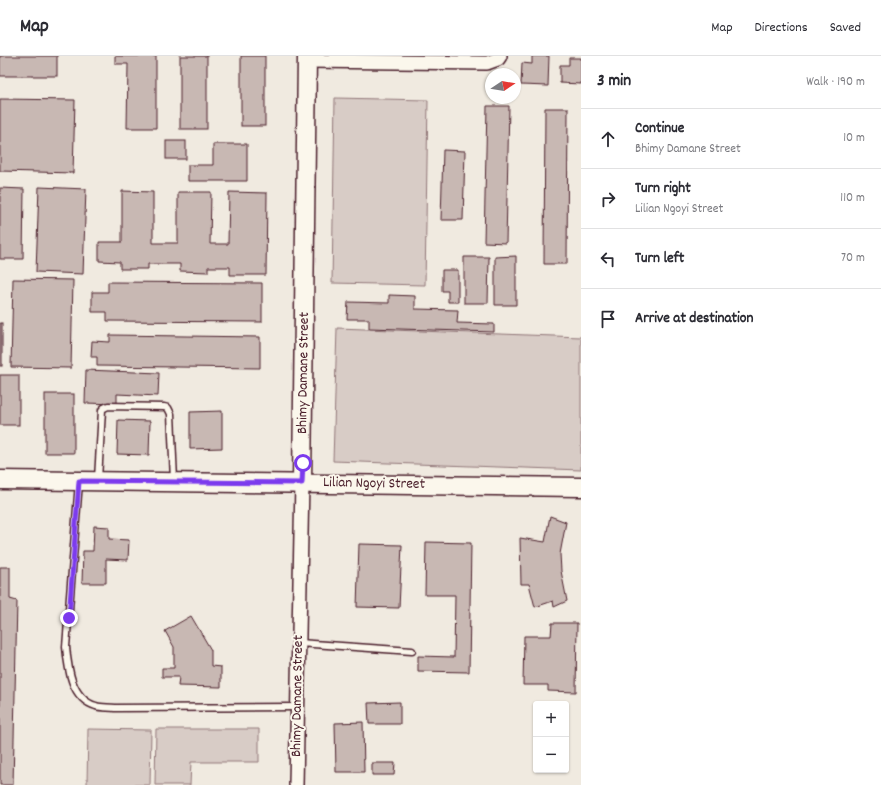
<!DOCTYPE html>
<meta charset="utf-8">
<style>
body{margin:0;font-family:Dekko,sans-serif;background:#f7f7f7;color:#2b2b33}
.controls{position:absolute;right:12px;bottom:12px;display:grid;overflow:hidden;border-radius:4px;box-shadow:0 1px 3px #0004}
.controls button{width:36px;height:36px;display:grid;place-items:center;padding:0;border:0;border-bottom:1px solid #e1e1e2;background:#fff;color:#2b2b33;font:20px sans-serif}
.compass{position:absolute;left:485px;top:12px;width:36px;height:36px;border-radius:50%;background:#fff;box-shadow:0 1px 3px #0004;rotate:78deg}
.stop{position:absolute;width:12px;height:12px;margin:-9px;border:3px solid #7c3aed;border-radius:50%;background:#fff}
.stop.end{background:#7c3aed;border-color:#fff;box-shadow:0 1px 4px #0008}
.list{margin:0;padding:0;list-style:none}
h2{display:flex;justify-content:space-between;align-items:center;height:52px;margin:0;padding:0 16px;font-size:17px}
h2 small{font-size:13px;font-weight:400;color:#7c7c81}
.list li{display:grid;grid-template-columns:26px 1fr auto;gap:12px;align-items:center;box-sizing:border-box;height:60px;padding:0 16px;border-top:1px solid #e1e1e2}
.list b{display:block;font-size:15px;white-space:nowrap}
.list p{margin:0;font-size:13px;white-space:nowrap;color:#7c7c81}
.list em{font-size:13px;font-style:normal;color:#7c7c81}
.icon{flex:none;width:22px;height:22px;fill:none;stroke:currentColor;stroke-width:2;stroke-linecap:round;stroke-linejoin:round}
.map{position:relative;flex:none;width:581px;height:729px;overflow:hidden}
header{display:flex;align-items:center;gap:24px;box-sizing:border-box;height:56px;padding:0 20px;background:#fff;border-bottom:1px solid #e1e1e2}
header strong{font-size:19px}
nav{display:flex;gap:22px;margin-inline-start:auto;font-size:14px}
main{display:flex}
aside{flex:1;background:#fff}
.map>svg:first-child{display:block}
</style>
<header>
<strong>Map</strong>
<nav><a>Map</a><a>Directions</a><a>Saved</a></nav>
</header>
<main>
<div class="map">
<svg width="581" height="729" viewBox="0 0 581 729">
<rect width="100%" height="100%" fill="#f0eae0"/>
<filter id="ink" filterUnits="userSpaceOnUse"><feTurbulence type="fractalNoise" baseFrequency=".025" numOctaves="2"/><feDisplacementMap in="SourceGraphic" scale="8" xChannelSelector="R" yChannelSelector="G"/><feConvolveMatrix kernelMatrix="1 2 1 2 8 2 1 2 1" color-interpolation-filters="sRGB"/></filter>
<g filter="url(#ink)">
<g fill="#d8ccc6" stroke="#917678">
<path d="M335,42l93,2 -3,185 -93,-2z"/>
<path d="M337,272l244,9v133l-248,-9z"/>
<path d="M88,673l63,1 -1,55h-63z"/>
<path d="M156,673h103v33h-68l-1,23h-35z"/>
</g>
<g fill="#c8b8b3" stroke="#4a1f2b">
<rect x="0" y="0" width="57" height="20"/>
<path d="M115,0h41v72h-29l1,-64h-13z"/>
<rect x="180" y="0" width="27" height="73"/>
<rect x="241" y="0" width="24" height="70"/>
<path d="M532,0h17l-1,30 -27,-1 1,-22 10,1z"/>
<path d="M569,2h12v26l-21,-1v-18h9z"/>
<path d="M0,43l75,1 -2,73 -73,-2z"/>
<path d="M487,50h22l-3,137 -22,-1z"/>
<path d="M545,52h23l-1,156h-23z"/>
<rect x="166" y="85" width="20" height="18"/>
<path d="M213,88h34v37h-59v-16h25z"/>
<path d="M443,94l22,1 -2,69h-22z"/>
<path d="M39,131l47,2 -3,85 -47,-2z"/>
<path d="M0,132l24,1 -1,70h-23z"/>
<path d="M122,135l31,1v51h25v-51h33l-1,52h18l1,-52 38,1 -1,82h-36v-8h-22v5l-28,-1v-7h-32v5h-28v-7l-21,-1v-19h23z"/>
<path d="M516,200v49h-21v-48z"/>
<path d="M464,201h25l-1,46h-24z"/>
<path d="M442,214h16v32h-10v-11h-6z"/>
<path d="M13,223l60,1 -2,88 -60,-1z"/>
<path d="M108,226l154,1v39l-155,-1v-9h-15v-20h16z"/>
<path d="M389,239l26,1v13l43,1 -1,13 37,1v8l-125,-4v-9h-22l1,-17 41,1z"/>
<rect x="0" y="267" width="2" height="43"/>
<path d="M110,279l150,2v31l-163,-2v-9h-6l1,-16 18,1z"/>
<path d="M86,314l73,3 -1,23 -41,-2v10l-32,-1z"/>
<rect x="0" y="319" width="19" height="50"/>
<rect x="45" y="338" width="29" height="59"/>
<path d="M222,355v37l-32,1v-37z"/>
<path d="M118,364l32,1 -1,34 -32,-1z"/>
<path d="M550,460l16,6 -6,32 1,17 6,30 -13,6 -1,-6 -18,6 -6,-23h-8l-1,-46 25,4z"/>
<path d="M94,470l15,1v12l20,1 -1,20 -22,-1v24h-24l1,-32h10z"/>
<path d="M426,486l45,1 -2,129 -51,-1v-15l36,1 1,-62h-30z"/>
<path d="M359,488l43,1 -3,63 -42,-1z"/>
<path d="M0,511h10v32l7,2 -4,184h-13z"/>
<path d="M191,560l20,34v16l10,1v20l-43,-1 1,-9h-17v-9h12v-21l-9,-16z"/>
<path d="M552,567h25l-1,69 -28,-1v-6h-25l1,-49h27z"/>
<path d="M400,646v22h-31l-1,-21z"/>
<path d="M363,666l1,50h-28l-1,-49z"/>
<path d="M372,707h23l-1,12h-22z"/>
</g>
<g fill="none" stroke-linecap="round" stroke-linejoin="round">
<g stroke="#4a1f2b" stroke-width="9">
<g id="lane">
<path d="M98,423l4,-69 2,-2 4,-2 56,1 4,1 3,6 3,66"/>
<path d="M79,426l-13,165c2,21 5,52 30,59 5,2 13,1 19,2l183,-1"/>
<path d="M299,587l113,8"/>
</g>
</g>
<g stroke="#4a1f2b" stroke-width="16">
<g id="street">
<path d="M307,5l180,2 11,-4 2,-3"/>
<path d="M296,729l6,-302"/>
</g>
</g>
<g stroke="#4a1f2b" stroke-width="21">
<g id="secondary">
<path d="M0,424l581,7"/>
<path d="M302,427l5,-427"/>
</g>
</g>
<use href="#lane" stroke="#fbf7ec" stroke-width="6"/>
<use href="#street" stroke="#fbf7ec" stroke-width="13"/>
<use href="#secondary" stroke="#fbf7ec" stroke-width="18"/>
</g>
</g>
<g fill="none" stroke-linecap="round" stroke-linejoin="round" filter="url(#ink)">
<path stroke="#7c3aed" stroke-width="5" d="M69,562l10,-137 223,2 1,-20"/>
</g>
<g text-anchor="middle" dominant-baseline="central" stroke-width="4" stroke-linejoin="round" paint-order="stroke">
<g font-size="15" fill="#4a1f2b" stroke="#fbf7ec">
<text transform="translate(304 317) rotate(-89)">Bhimy Damane Street</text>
<text transform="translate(374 428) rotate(1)">Lilian Ngoyi Street</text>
<text transform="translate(298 640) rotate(-89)">Bhimy Damane Street</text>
</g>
</g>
</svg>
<div class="controls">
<button>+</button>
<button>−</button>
</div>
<svg class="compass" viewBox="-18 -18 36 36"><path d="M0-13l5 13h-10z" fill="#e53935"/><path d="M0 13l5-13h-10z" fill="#7c7c81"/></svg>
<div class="stop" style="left:303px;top:407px"></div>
<div class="stop end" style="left:69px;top:562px"></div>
</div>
<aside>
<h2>3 min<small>Walk · 190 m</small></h2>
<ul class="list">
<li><svg class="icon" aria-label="ahead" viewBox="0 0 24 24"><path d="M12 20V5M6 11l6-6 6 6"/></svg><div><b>Continue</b><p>Bhimy Damane Street</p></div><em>10 m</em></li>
<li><svg class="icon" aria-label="right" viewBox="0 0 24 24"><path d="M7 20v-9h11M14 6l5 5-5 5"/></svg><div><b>Turn right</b><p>Lilian Ngoyi Street</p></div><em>110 m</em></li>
<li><svg class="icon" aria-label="left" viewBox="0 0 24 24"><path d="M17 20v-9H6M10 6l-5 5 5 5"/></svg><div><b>Turn left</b></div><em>70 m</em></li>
<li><svg class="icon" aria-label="arrive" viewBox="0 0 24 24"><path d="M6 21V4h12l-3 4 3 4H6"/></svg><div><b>Arrive at destination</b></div></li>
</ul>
</aside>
</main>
